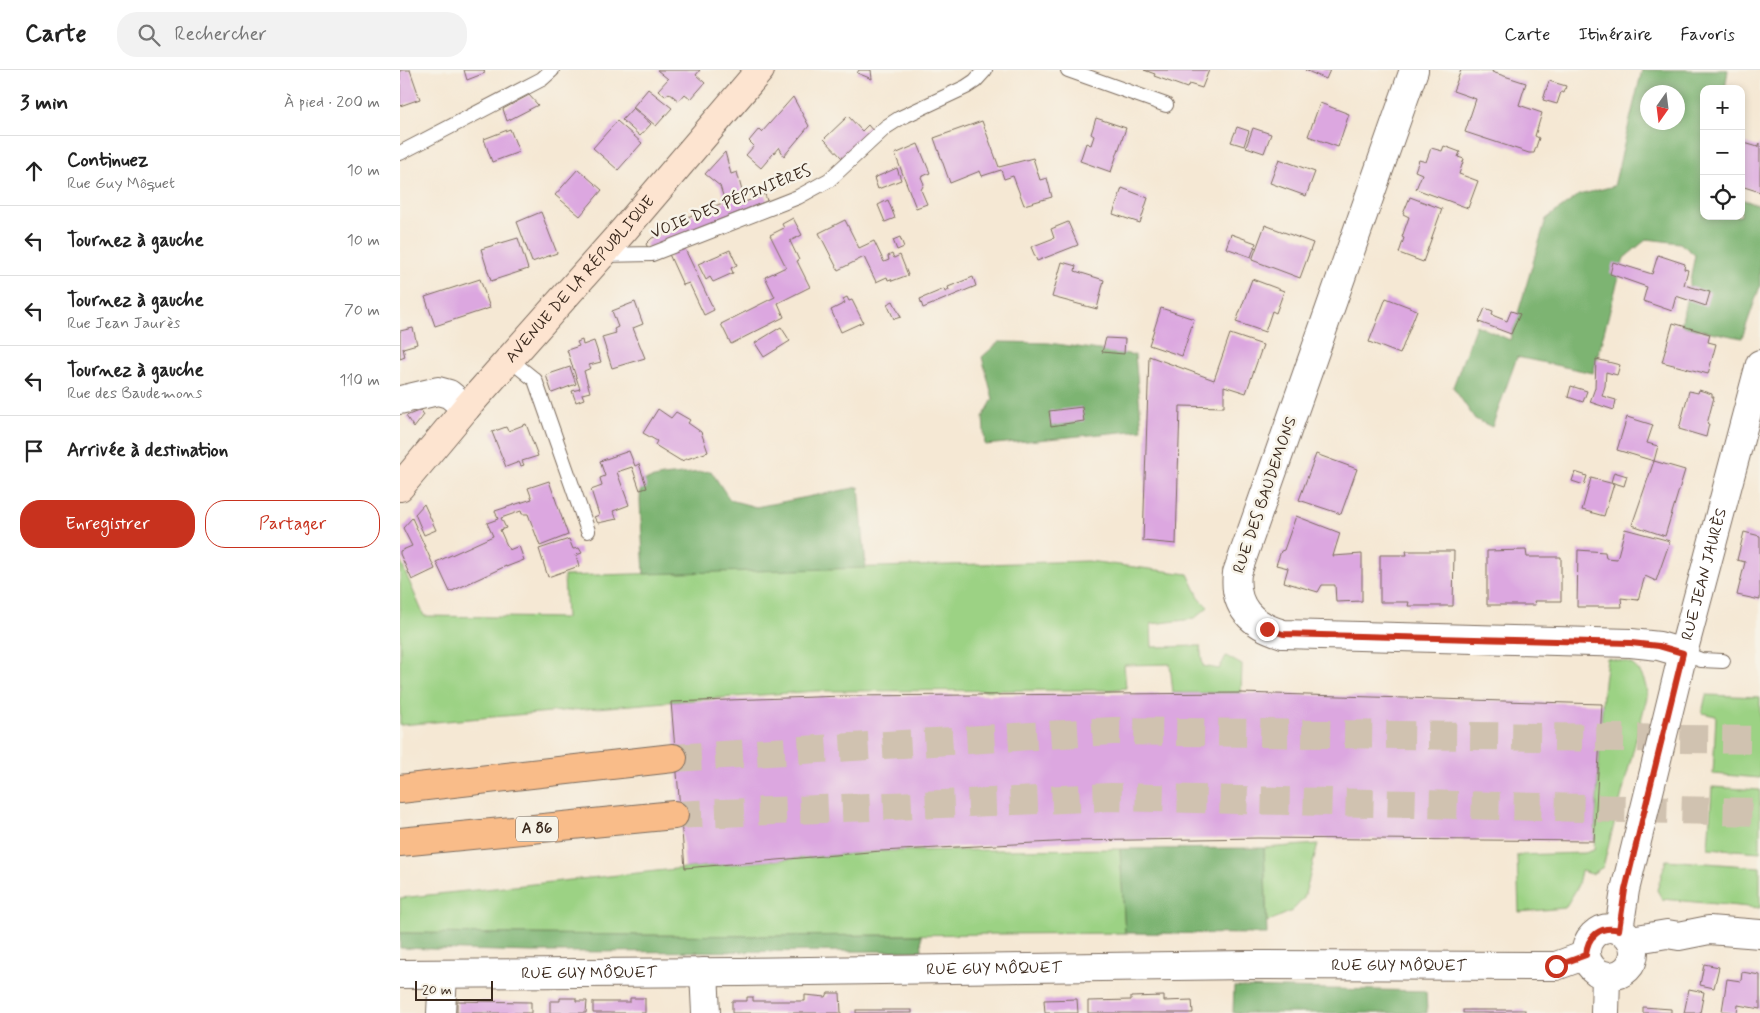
<!DOCTYPE html>
<html lang="fr">
<meta charset="utf-8">
<style>
body{margin:0;font-family:Mynerve,sans-serif;background:#f2f2f2;color:#222}
.controls{position:absolute;right:15px;top:15px;display:grid;overflow:hidden;border-radius:10px;box-shadow:0 2px 8px #0003}
.controls button{width:45px;height:45px;display:grid;place-items:center;padding:0;border:0;border-bottom:1px solid #e0e0e0;background:#fff;color:#222;font:25px sans-serif}
.compass{position:absolute;left:1240px;top:15px;width:45px;height:45px;border-radius:50%;background:#fff;box-shadow:0 2px 8px #0003;rotate:194deg}
.scale{position:absolute;left:15px;bottom:12px;width:78px;box-sizing:border-box;padding-left:5px;border:2px solid #3b2a1e;border-top:0;font-size:14px;line-height:18px;white-space:nowrap;color:#3b2a1e;-webkit-text-stroke:4px #f7f3e8;paint-order:stroke}
.stop{position:absolute;width:15px;height:15px;margin:-11px;border:4px solid #c8321e;border-radius:50%;background:#fff}
.stop.end{background:#c8321e;border-color:#fff;box-shadow:0 1px 5px #0008}
.list{margin:0;padding:0;list-style:none}
h2{display:flex;justify-content:space-between;align-items:center;height:65px;margin:0;padding:0 20px;font-size:21px}
h2 small{font-size:16px;font-weight:400;color:#767676}
.list li{display:grid;grid-template-columns:32px 1fr auto;gap:15px;align-items:center;box-sizing:border-box;height:70px;padding:0 20px;border-top:1px solid #e0e0e0}
.list b{display:block;font-size:19px;white-space:nowrap}
.list p{margin:0;font-size:16px;white-space:nowrap;color:#767676}
.list em{font-size:16px;font-style:normal;color:#767676}
.actions{display:flex;gap:10px;padding:15px 20px}
.actions a{flex:1;padding:11px 0;border:1px solid #c8321e;border-radius:20px;text-align:center;font-size:18px;color:#c8321e}
.actions .main{background:#c8321e;color:#fff}
.icon{flex:none;width:28px;height:28px;fill:none;stroke:currentColor;stroke-width:2;stroke-linecap:round;stroke-linejoin:round}
.map{position:relative;flex:none;width:1360px;height:943px;overflow:hidden}
header{display:flex;align-items:center;gap:30px;box-sizing:border-box;height:70px;padding:0 25px;background:#fff;border-bottom:1px solid #e0e0e0}
header strong{font-size:24px}
nav{display:flex;gap:28px;margin-inline-start:auto;font-size:18px}
.search{width:350px;height:45px;background:#f2f2f2;display:flex;align-items:center;gap:12px;box-sizing:border-box;padding:0 18px;border-radius:20px;color:#767676;font-size:19px}
main{display:flex}
aside{flex:1;background:#fff}
.map>svg:first-child{display:block}
</style>
<header>
<strong>Carte</strong>
<div class="search"><svg class="icon" aria-label="search" viewBox="0 0 24 24"><circle cx="10" cy="10" r="6"/><path d="M15 15l6 6"/></svg>Rechercher</div>
<nav><a>Carte</a><a>Itinéraire</a><a>Favoris</a></nav>
</header>
<main>
<aside>
<h2>3 min<small>À pied · 200 m</small></h2>
<ul class="list">
<li><svg class="icon" aria-label="ahead" viewBox="0 0 24 24"><path d="M12 20V5M6 11l6-6 6 6"/></svg><div><b>Continuez</b><p>Rue Guy Môquet</p></div><em>10 m</em></li>
<li><svg class="icon" aria-label="left" viewBox="0 0 24 24"><path d="M17 20v-9H6M10 6l-5 5 5 5"/></svg><div><b>Tournez à gauche</b></div><em>10 m</em></li>
<li><svg class="icon" aria-label="left" viewBox="0 0 24 24"><path d="M17 20v-9H6M10 6l-5 5 5 5"/></svg><div><b>Tournez à gauche</b><p>Rue Jean Jaurès</p></div><em>70 m</em></li>
<li><svg class="icon" aria-label="left" viewBox="0 0 24 24"><path d="M17 20v-9H6M10 6l-5 5 5 5"/></svg><div><b>Tournez à gauche</b><p>Rue des Baudemons</p></div><em>110 m</em></li>
<li><svg class="icon" aria-label="arrive" viewBox="0 0 24 24"><path d="M6 21V4h12l-3 4 3 4H6"/></svg><div><b>Arrivée à destination</b></div></li>
</ul>
<div class="actions"><a class="main">Enregistrer</a><a>Partager</a></div>
</aside>
<div class="map">
<svg width="1360" height="943" viewBox="0 0 1360 943">
<rect width="100%" height="100%" fill="#f7f3e8"/>
<filter id="ink" filterUnits="userSpaceOnUse"><feTurbulence type="fractalNoise" baseFrequency=".02" numOctaves="2"/><feDisplacementMap in="SourceGraphic" scale="10" xChannelSelector="R" yChannelSelector="G"/><feConvolveMatrix kernelMatrix="1 2 1 2 8 2 1 2 1" color-interpolation-filters="sRGB"/></filter>
<filter id="wash" filterUnits="userSpaceOnUse"><feTurbulence type="fractalNoise" baseFrequency=".0096" numOctaves="4" result="noise"/><feDisplacementMap in="SourceGraphic" scale="20" xChannelSelector="R" yChannelSelector="G"/><feGaussianBlur stdDeviation="1.12" result="paint"/><feColorMatrix in="noise" values="0 0 0 0 0 0 0 0 0 0 0 0 0 0 0 0 0 1.4 0 .05"/><feComposite in="paint" operator="in"/></filter>
<g filter="url(#wash)">
<rect width="100%" height="100%" fill="#f5e8d4"/>
<g fill="#9cd284" stroke="#6c7e51">
<path d="M0,490l24,56 142,2 -2,-42 524,-15 100,13 12,25 8,8 -14,12 -43,5 1,23 48,-1 3,20 16,3 7,-13 16,9 -1,28h-68l-3,-29 -46,1 2,23 -17,2 -293,1 -150,11 -266,23z"/>
<path d="M1207,588c8,2 18,3 24,6 11,6 16,21 16,33l-44,170 -11,7 -11,-3 -4,17 -12,20 -46,4 -2,-57 68,-2 9,-3 9,-159z"/>
<path d="M1306,625l54,2v81l-47,-4 3,-58 -14,-3z"/>
<path d="M1312,717l48,3v62l-52,-4z"/>
<path d="M918,774l-14,54 -12,13 -25,11 -3,-74z"/>
<path d="M720,779l5,84 -362,3 -363,-3v-35l285,-30 196,-17z"/>
<path d="M1266,790l94,7v41l-98,-9 -5,-9z"/>
</g>
<g fill="#7db472" stroke="#5c6f48" fill-rule="evenodd">
<path d="M1242,0h86l-3,19h-21v127h37v-17l19,6v81l-18,52 -61,-12 14,-71 -15,-12 -33,-4 -23,19 -31,115 -76,-16 -25,70 -17,-8 -22,-32 23,-62 34,15 36,-121 33,-24 35,-9zM1248,22h30v30h-30z"/>
<path d="M599,272l50,1 86,12 7,75 -157,15 -2,-28 10,-18 -11,-42z"/>
<path d="M311,401l19,29 26,7 103,-20 7,81 -222,6 -4,-73 1,-20 22,-5z"/>
<path d="M864,778l3,86 -142,-1 -5,-84z"/>
<path d="M0,863l363,3 158,-1 1,16 -390,1 -132,-4z"/>
<path d="M834,917l192,4 1,22h-194z"/>
</g>
<g id="blocks">
<g fill="#dca7e0">
<path d="M0,0h10l10,29 -20,7z"/>
<path d="M64,0h20l1,3 -18,7z"/>
<path d="M257,0h43l-4,5 9,8 -14,16 -6,-5 -6,7 -10,-8 -4,3 -7,-6 10,-11z"/>
<path d="M459,0h12l1,9 -15,-6z"/>
<path d="M744,0h65l-7,18 -13,-4 -2,4 -33,-12 1,-2z"/>
<path d="M905,0h25l-4,9z"/>
<path d="M1061,0h32l-1,2 34,11 -7,22 23,8 -7,23 4,2 -5,15h-5l-64,-21 11,-33 -23,-8z"/>
<path d="M1149,11l17,5 -2,7 -3,-1 -4,12 -14,-4z"/>
<path d="M248,19l24,19 -16,18 -23,-19z"/>
<path d="M129,25l9,10 -31,16 -4,-12z"/>
<path d="M393,27l16,29 -25,30 -5,-9 -18,21 -15,-13 8,-9 -5,-5 10,-12 3,3z"/>
<path d="M920,33l29,11 -11,33 -30,-11z"/>
<path d="M233,38l18,16 -11,12 -18,-16z"/>
<path d="M448,46l14,15 6,-6 5,6 -30,28 -19,-20z"/>
<path d="M696,48l30,10 -15,44 -31,-11 6,-18 5,2 3,-9 -3,-2z"/>
<path d="M217,51l25,22 -24,27 -25,-22z"/>
<path d="M582,51l17,46 34,-9 7,22 7,-2 5,19 -28,8 -11,-29 -9,3 -3,-9 -19,6 -2,-5 -30,12 -16,-45z"/>
<path d="M837,57l12,4 -5,15 -13,-4z"/>
<path d="M853,58l18,6 -7,19 -18,-6z"/>
<path d="M110,59l9,23 -27,10 -8,-23z"/>
<path d="M1341,72l17,5 2,-4v49l-19,-6z"/>
<path d="M518,74l12,29 -9,4 3,7 -3,6 6,14 -11,4 -21,-54z"/>
<path d="M1044,76l16,6 -2,5 6,2 -5,15 19,7 -10,27 -52,-19 6,-15 -7,-3 4,-11 7,2 5,-14 11,3z"/>
<path d="M325,82l6,22 6,-2 8,30 20,-8 2,7 -119,47 -2,-4 6,-6 16,-6 -3,-6 60,-24 -5,-16 -15,-12z"/>
<path d="M879,89l36,13 -9,24 -36,-13z"/>
<path d="M497,98l4,12 -23,9 -4,-11z"/>
<path d="M178,99l24,21 -22,26 -25,-21z"/>
<path d="M722,118l26,10 -8,25 -27,-9z"/>
<path d="M1010,127l32,12 -19,53 -24,-9 5,-15 -2,-1 7,-20 -6,-3z"/>
<path d="M488,130l7,18 -10,4 -7,-17z"/>
<path d="M141,142l16,41 -25,9 -15,-40z"/>
<path d="M393,148l9,17 -12,6 9,19 -2,1 13,26 -32,16 6,14 -53,27 -10,-20 54,-27 -10,-20 21,-10 -16,-32 14,-7 -2,-4z"/>
<path d="M445,150l14,28 15,-7 10,21 5,-2 -1,-4 4,-2 2,4 6,-3 8,20 -16,6 -1,-2 -3,1 -1,-3 -11,5 -12,-25 -26,13 -19,-37z"/>
<path d="M668,152l10,23 -41,16 -6,-14 23,-9 -3,-9z"/>
<path d="M865,155l48,18 -13,35 -48,-18z"/>
<path d="M831,164l25,9 -5,14 -25,-9z"/>
<path d="M500,167l4,10 -7,3 -4,-10z"/>
<path d="M118,168l10,31 -37,12 -10,-32z"/>
<path d="M284,177l30,63 -10,5 -15,-32 -6,2 -15,-33z"/>
<path d="M330,180l7,15 -6,3 2,5 -20,9 -3,-5 -4,3 -8,-16z"/>
<path d="M1258,185l27,9 -1,5 4,1 -4,15 26,7 -4,14 -30,-10 -4,15 -29,-10 4,-14 -37,-13 3,-12 39,12z"/>
<path d="M662,192l14,4 -1,5 29,9 -7,29 -45,-12z"/>
<path d="M573,207l3,9 -53,22 -3,-9 24,-10 1,3 4,-2 -1,-3z"/>
<path d="M80,209l10,29 -55,18 -10,-29z"/>
<path d="M852,209l32,12 -8,22 -4,-2 -7,21 -29,-10z"/>
<path d="M447,227l2,4 3,-1 11,22 -22,10 -10,-22 14,-7 -2,-4z"/>
<path d="M986,228l31,12 -17,44 -31,-12z"/>
<path d="M493,231l8,16 -7,2 -7,-15z"/>
<path d="M235,232l8,22 -10,4 12,30 -33,10 -10,-31 14,-4 -2,-4 4,-2 -6,-16z"/>
<path d="M761,238l33,11 -12,37 -33,-11z"/>
<path d="M1085,238l8,3 -1,4 15,6 4,-10 9,3 -9,20 -32,-12z"/>
<path d="M1273,253l37,11 -2,8 8,2 -8,30 -46,-12z"/>
<path d="M381,257l9,14 -26,16 -9,-14z"/>
<path d="M13,258l4,16 -14,4 2,9 -5,2v-28z"/>
<path d="M830,264l33,11 -17,48 -22,-7v21l-44,-1 -4,138 -33,-3 6,-185 65,24z"/>
<path d="M706,268l19,1 -1,15 -22,-2z"/>
<path d="M182,270l1,5 11,-4 7,21 -12,3 2,3 -7,3 6,21 -8,2 2,5 -8,3 -4,-11 8,-2 -13,-39 12,-4 -2,-4z"/>
<path d="M1196,289l24,6 -3,10 -11,-3 -1,14 -3,10 14,4 -2,10 -24,-8 5,-14z"/>
<path d="M170,297l6,17 -24,9 -6,-18z"/>
<path d="M1171,316l16,5 -4,11 -15,-5z"/>
<path d="M1299,320l13,4v3h2l-7,27h2l-3,13 -27,-8 10,-38 9,2z"/>
<path d="M682,337l2,14 -33,5 -2,-15z"/>
<path d="M258,339l13,9 5,-6 14,8 -2,3 13,9 7,20 -27,9 -26,-16 2,-4 -14,-8z"/>
<path d="M21,340l3,5 -10,13 -8,-12z"/>
<path d="M1227,347l26,8 -6,18 11,3 -4,15 31,9 -20,66 -33,-11 22,-64 -37,-11z"/>
<path d="M126,354l12,32 -16,5 2,4 -3,1 -2,-4 -13,5 -14,-35 14,-5 2,4z"/>
<path d="M229,381l6,15 4,-2 8,24 -7,2 -8,-23 -15,5 12,33 -16,6 4,8 -19,4 -4,-6 5,-2 -8,-25 11,-4 -2,-8 5,-2 -5,-15z"/>
<path d="M916,384l41,15 -16,45 -42,-14z"/>
<path d="M1175,402l12,4 -3,9 -12,-4z"/>
<path d="M1214,402l13,4 -3,10 -13,-4z"/>
<path d="M1191,408l23,6 -10,32 -22,-6z"/>
<path d="M149,411l19,54 -28,11 -12,-32h-6l-1,-3 -20,7 5,10 -6,2 9,20 10,-4 5,14 -18,7v-1l-56,26 -14,-30 57,-26 -6,-13 11,-4 -3,-8 37,-12 -4,-11z"/>
<path d="M24,434l12,26 -12,5 -9,-21z"/>
<path d="M896,446l44,17 -7,23 29,-2v47l-26,1 -1,-17h-13l-4,7 -34,-10 4,-14 -12,-3 5,-14 3,-1z"/>
<path d="M12,448l23,51 -23,11 -12,-26v-3l12,-5 -9,-18z"/>
<path d="M1225,459l45,12 -14,40 -11,-5 -7,24 -17,-2 1,9h-45l1,-57 27,2 1,6 11,1z"/>
<path d="M1344,462l16,4v64l-23,-5 8,-33 -8,-2z"/>
<path d="M169,469l4,10 6,-1 3,5 -6,2 3,11 -31,11 -9,-28z"/>
<path d="M1126,480l1,7h34v44h-27l1,4h-48v-54z"/>
<path d="M1006,481h48l-1,55h-45l1,-4h-29v-47h27z"/>
<path d="M841,623l361,11 -8,137 -336,-3 -185,3 -192,10 -196,17 -14,-166 172,-6z"/>
<path d="M1304,894l15,3 -5,21 -14,-3z"/>
<path d="M1342,902l18,3v34l-22,-4 -1,8 -15,-2 5,-32 14,2z"/>
<path d="M1289,919l15,3 -4,21h-16z"/>
<path d="M428,923h12l1,20h-109v-12h15v-4h6v4h52v-6l21,2z"/>
<path d="M764,926v5l28,-1 1,13h-105v-12l43,-1v-3z"/>
<path d="M160,928h16v3h11l-1,12h-36v-12h10z"/>
<path d="M230,928h15v15h-52v-11h37z"/>
<path d="M677,929l1,14h-33l-1,-13z"/>
<path d="M57,931l74,1v11h-74z"/>
<path d="M1243,937l28,2v4h-28z"/>
<rect x="456" y="940" width="56" height="3"/>
<rect x="1063" y="940" width="62" height="3"/>
</g>
</g>
</g>
<g filter="url(#ink)">
<use href="#blocks" fill-opacity="0" stroke="#7c6c5e" stroke-width="1"/>
<g fill="none" stroke-linecap="round" stroke-linejoin="round">
<g stroke="#d0c2b0" stroke-width="28" stroke-dasharray="28 14" stroke-linecap="butt">
<path d="M273,688l440,-27 647,9"/>
<path d="M274,745l437,-18 649,15"/>
</g>
<g stroke="#7c6c5e" stroke-width="16">
<g id="lane">
<path d="M668,0l98,35"/>
<path d="M0,83l142,-74 10,-9"/>
<path d="M203,185l49,-1 146,-57 31,-17 57,-53 14,-9 66,-31 9,-6 10,-11"/>
<path d="M109,289l26,21 53,151"/>
<path d="M1283,583l18,7 22,1"/>
</g>
</g>
<g stroke="#7c6c5e" stroke-width="30">
<g id="street">
<path d="M1014,0l-177,503c-4,34 15,52 46,61l348,9 28,3 24,7"/>
<path d="M0,330l38,-9 11,3 17,14"/>
<circle cx="1210" cy="882" r="24"/>
<path id="s1" d="M1219,860l6,-40 58,-237 77,-289"/>
<path d="M1231,870l36,-6 12,2 30,-6 51,4"/>
<path d="M304,902l2,41"/>
<path id="s2" d="M0,904l340,-2 508,-7 308,1 30,-11"/>
<path d="M41,943l2,-39"/>
<path d="M1205,943l1,-37"/>
</g>
</g>
<g stroke="#7c6c5e" stroke-width="30">
<g id="secondary">
<path id="s3" d="M0,417l66,-79 157,-177 137,-161"/>
</g>
</g>
<g stroke="#7c6c5e" stroke-width="30">
<g id="highway">
<path d="M0,719l273,-31"/>
<path d="M0,772l274,-27"/>
</g>
</g>
<use href="#lane" stroke="#fff" stroke-width="14"/>
<use href="#street" stroke="#fff" stroke-width="28"/>
<use href="#secondary" stroke="#fde4d0" stroke-width="28"/>
<use href="#highway" stroke="#f9bc89" stroke-width="28"/>
</g>
</g>
<g fill="none" stroke-linecap="round" stroke-linejoin="round" filter="url(#ink)">
<path stroke="#c8321e" stroke-width="6" d="M867,559l16,5 348,9 28,3 24,7 -58,237 -6,40c-18,-5 -32,6 -33,25l-30,11"/>
</g>
<g text-anchor="middle" dominant-baseline="central" stroke-width="5" stroke-linejoin="round" paint-order="stroke">
<rect fill="#f7f3e8" stroke="#73665b" stroke-width="1" x="116" y="746.5" width="42" height="25" rx="4"/>
<g font-size="15" font-weight="bold" fill="#3b2a1e">
<text x="137" y="759">A 86</text>
</g>
<g font-size="16" fill="#3b2a1e" stroke="#f7f3e8">
<text transform="translate(331 132) rotate(-22)">VOIE DES PÉPINIÈRES</text>
<text stroke="none"><textPath href="#s3" startOffset="275">AVENUE DE LA RÉPUBLIQUE</textPath></text>
<text transform="translate(865 425) rotate(-71)">RUE DES BAUDEMONS</text>
<text stroke="none"><textPath href="#s1" startOffset="366">RUE JEAN JAURÈS</textPath></text>
<text stroke="none"><textPath href="#s2" startOffset="999">RUE GUY MÔQUET</textPath></text>
<text stroke="none"><textPath href="#s2" startOffset="594">RUE GUY MÔQUET</textPath></text>
<text stroke="none"><textPath href="#s2" startOffset="189">RUE GUY MÔQUET</textPath></text>
</g>
</g>
</svg>
<div class="controls">
<button>+</button>
<button>−</button>
<button><svg class="icon" aria-label="locate" viewBox="0 0 24 24"><circle cx="12" cy="12" r="6"/><path d="M12 2v4M12 18v4M2 12h4M18 12h4"/></svg></button>
</div>
<svg class="compass" viewBox="-18 -18 36 36"><path d="M0-13l5 13h-10z" fill="#e53935"/><path d="M0 13l5-13h-10z" fill="#767676"/></svg>
<div class="scale">20 m</div>
<div class="stop" style="left:1156px;top:896px"></div>
<div class="stop end" style="left:867px;top:559px"></div>
</div>
</main>
